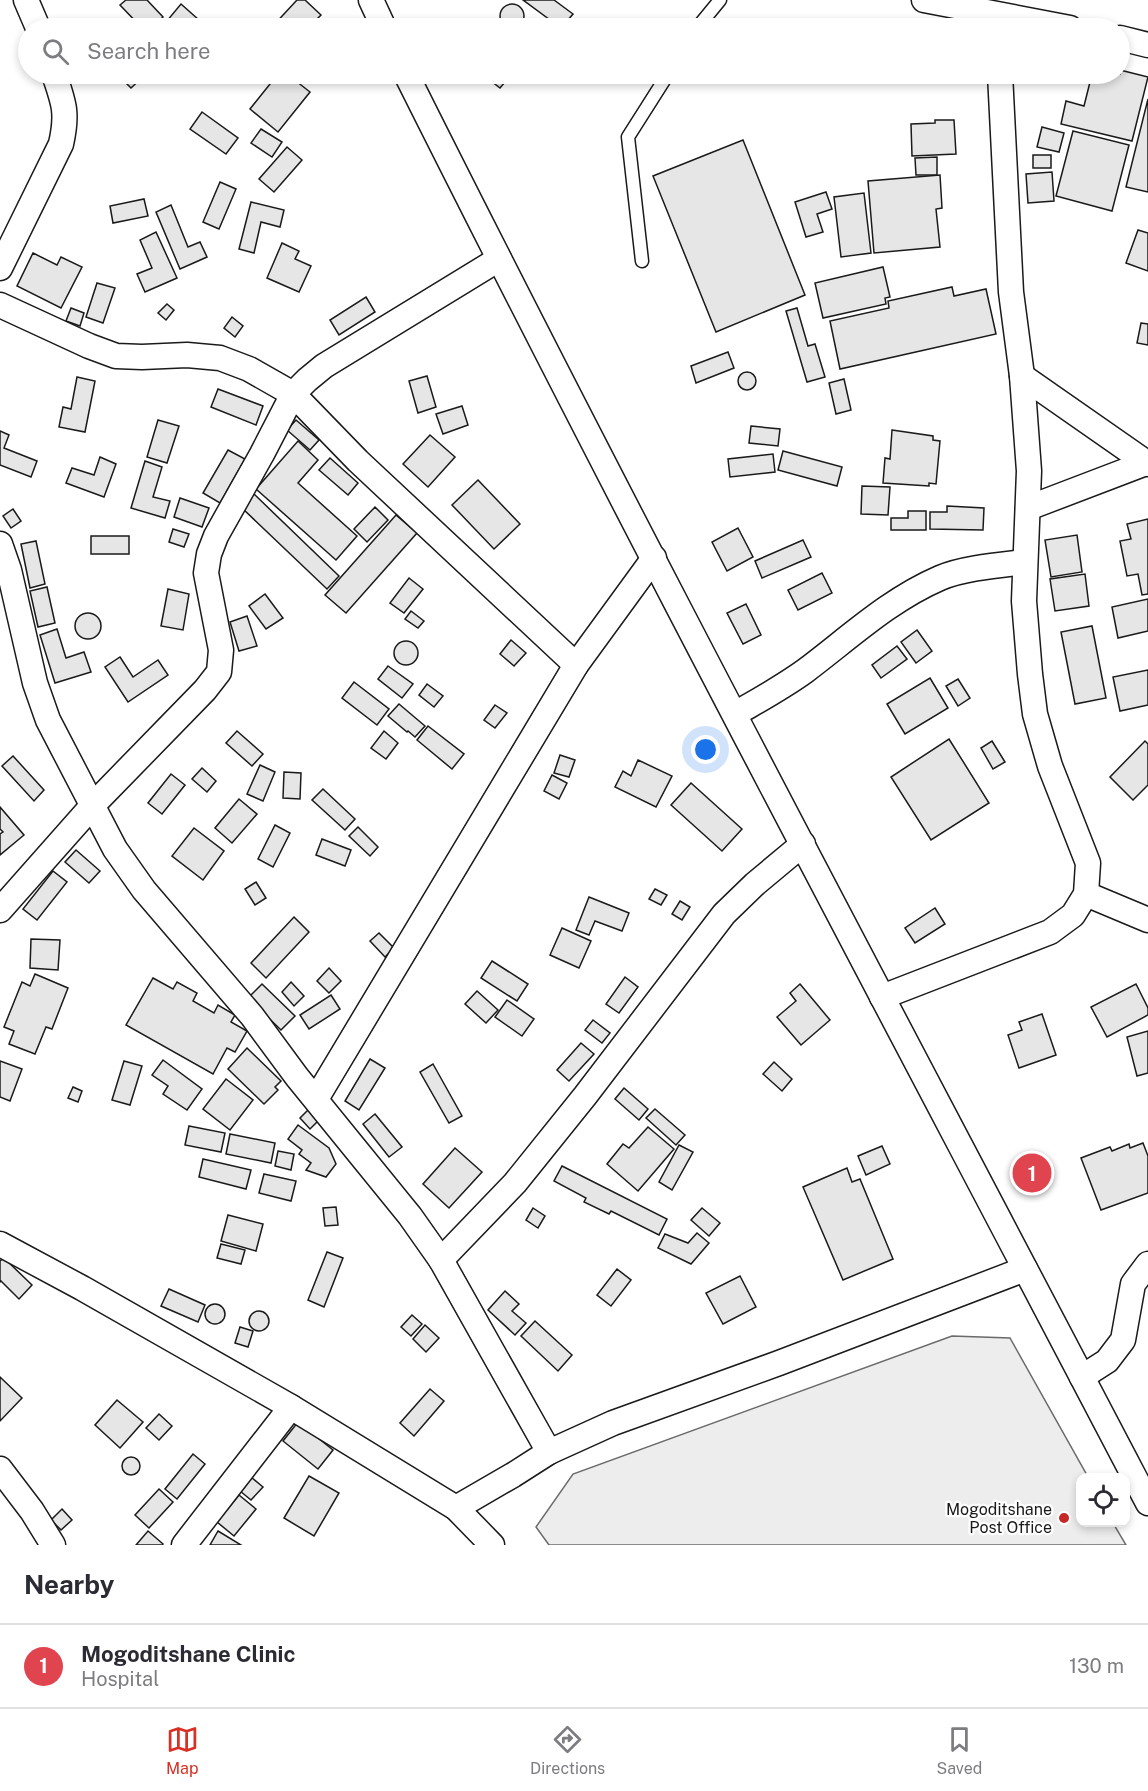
<!DOCTYPE html>
<style>
body{margin:0;font-family:"Public Sans",sans-serif;background:#f2f2f3;color:#2b2b33}
.controls{position:absolute;right:18px;bottom:18px;display:grid;overflow:hidden;border-radius:12px;box-shadow:0 3px 9px #0003}
.controls button{width:54px;height:54px;display:grid;place-items:center;padding:0;border:0;border-bottom:2px solid #e1e1e2;background:#fff;color:#2b2b33;font:30px sans-serif}
.you{position:absolute;left:706px;top:750px;width:21px;height:21px;margin:-15px;border:4px solid #fff;border-radius:50%;background:#1a73e8;box-shadow:0 0 0 9px #1a73e833}
.badge{display:grid;place-items:center;width:39px;height:39px;border-radius:50%;background:#d93025;color:#fff;font-size:20px;font-weight:700}
.pin{position:absolute;translate:-50% -50%;border:3px solid #fff;box-shadow:0 2px 6px #0006}
.list{margin:0;padding:0;list-style:none}
h2{display:flex;justify-content:space-between;align-items:center;height:78px;margin:0;padding:0 24px;font-size:26px}
h2 small{font-size:20px;font-weight:400;color:#7c7c81}
.list li{display:grid;grid-template-columns:39px 1fr auto;gap:18px;align-items:center;box-sizing:border-box;height:84px;padding:0 24px;border-top:2px solid #e1e1e2}
.list b{display:block;font-size:22px;white-space:nowrap}
.list p{margin:0;font-size:20px;white-space:nowrap;color:#7c7c81}
.list em{font-size:20px;font-style:normal;color:#7c7c81}
.icon{flex:none;width:33px;height:33px;fill:none;stroke:currentColor;stroke-width:2;stroke-linecap:round;stroke-linejoin:round}
.map{position:relative;flex:none;width:1148px;height:1545px;overflow:hidden}
.search{position:absolute;background:#fff;box-shadow:0 3px 9px #0003;left:18px;right:18px;top:18px;height:66px;display:flex;align-items:center;gap:15px;box-sizing:border-box;padding:0 21px;border-radius:33px;color:#7c7c81;font-size:22px}
.sheet{height:162px;background:#fff}
nav{display:flex;justify-content:space-around;align-items:center;box-sizing:border-box;height:84px;border-top:2px solid #e1e1e2;background:#fff;font-size:16px;color:#7c7c81}
nav a{display:grid;justify-items:center;gap:3px}
nav .on{color:#d93025}
.map>svg:first-child{display:block}
</style>
<div class="map">
<svg width="1148" height="1545" viewBox="0 0 1148 1545">
<rect width="100%" height="100%" fill="#fff"/>
<path fill="#ededed" stroke="#6a6a6a" stroke-width="1.5" d="M952,1336l58,2 78,139 -8,1v44l33,1 13,22h-577l-13,-18 37,-53z"/>
<g fill="#e6e6e6" stroke="#1a1a1a" stroke-width="1.5">
<path d="M126,0h21l16,17 -12,11h-9l-22,-23z"/>
<path d="M297,0h8l16,15 -13,13h-37z"/>
<path d="M523,0h31l19,14 -12,14z"/>
<circle cx="512" cy="16" r="12"/>
<path d="M181,4l27,24h-34l-8,-6z"/>
<path d="M1120,70l28,7 -16,64 -71,-17 5,-23 18,5 8,-32h28z"/>
<path d="M117,74h29l-15,14z"/>
<path d="M278,74h9l23,18 -32,40 -28,-23z"/>
<path d="M482,74h27l2,1 -11,13z"/>
<path d="M1148,99v93l-22,-5z"/>
<path d="M202,112l36,26 -12,16 -36,-25z"/>
<path d="M935,120h19l2,34 -44,2 -1,-32 24,-1z"/>
<path d="M1042,127l22,6 -5,19 -22,-5z"/>
<path d="M261,129l21,13 -10,15 -21,-14z"/>
<path d="M1073,131l56,14 -17,66 -56,-15z"/>
<path d="M743,140l62,155 -89,37 -63,-156z"/>
<path d="M287,147l15,13 -28,32 -15,-13z"/>
<rect x="1033" y="155" width="18" height="13"/>
<path d="M937,157v18h-21l-1,-17z"/>
<path d="M1052,172l2,29 -26,2 -2,-29z"/>
<path d="M940,175l2,33 -6,1 4,38 -66,6 -6,-72z"/>
<path d="M220,182l16,7 -17,40 -16,-7z"/>
<path d="M826,192l6,17 -15,5 6,18 -17,5 -11,-35z"/>
<path d="M864,193l7,60 -30,4 -7,-60z"/>
<path d="M144,199l4,17 -35,7 -3,-17z"/>
<path d="M251,202l33,8 -4,17 -19,-5 -7,31 -15,-4z"/>
<path d="M171,205l17,42 12,-5 7,15 -27,12 -24,-57z"/>
<path d="M1138,230l10,3v38l-22,-8z"/>
<path d="M156,232l21,46 -32,14 -8,-18 15,-6 -12,-28z"/>
<path d="M282,243l17,8 -4,8 16,7 -12,26 -32,-14z"/>
<path d="M33,253l24,12 4,-8 21,10 -21,41 -44,-22z"/>
<path d="M883,267l7,30 -5,1 1,6 -63,14 -8,-35z"/>
<path d="M97,283l18,5 -12,35 -17,-6z"/>
<path d="M952,287l2,9 32,-7 10,45 -156,35 -10,-48 59,-13 -1,-7z"/>
<path d="M366,297l9,15 -36,23 -9,-15z"/>
<path d="M167,304l7,6 -8,10 -8,-7z"/>
<path d="M71,308l13,5 -4,13 -14,-5z"/>
<path d="M797,308l11,38 7,-2 10,33 -18,5 -21,-71z"/>
<path d="M232,317l11,9 -8,11 -11,-9z"/>
<path d="M1141,323l7,1v21l-11,-2z"/>
<path d="M728,352l6,16 -38,15 -5,-17z"/>
<circle cx="747" cy="381" r="9"/>
<path d="M427,376l9,31 -18,6 -9,-32z"/>
<path d="M77,377l18,4 -10,51 -26,-5 4,-20 8,2z"/>
<path d="M844,379l7,31 -15,4 -7,-31z"/>
<path d="M218,389l45,17 -7,19 -45,-18z"/>
<path d="M462,406l6,19 -25,9 -7,-20z"/>
<path d="M158,420l21,6 -12,37 -20,-6z"/>
<path d="M296,420l23,20 -9,10 -23,-20z"/>
<path d="M751,426l29,3 -2,17 -29,-3z"/>
<path d="M892,430l41,6v4l7,1 -4,43 -7,-1v3l-46,-3 2,-25 5,1z"/>
<path d="M0,431l9,4 -5,13 33,13 -6,16 -31,-12z"/>
<path d="M430,435l25,22 -27,30 -25,-23z"/>
<path d="M298,441l20,19 -20,23 59,53 -21,24 -80,-71z"/>
<path d="M228,450l17,9 -25,44 -17,-10z"/>
<path d="M783,451l59,16 -5,19 -59,-16z"/>
<path d="M773,454l2,18 -45,5 -2,-18z"/>
<path d="M100,457l16,7 -12,33 -38,-14 6,-15 22,7z"/>
<path d="M330,458l28,25 -10,12 -29,-25z"/>
<path d="M145,461l17,6 -9,30 17,4 -5,17 -34,-10z"/>
<path d="M478,480l42,44 -26,25 -42,-44z"/>
<path d="M862,486l28,1 -2,28 -27,-1z"/>
<path d="M254,494l85,82 -12,13 -85,-81z"/>
<path d="M180,498l29,10 -7,19 -28,-10z"/>
<path d="M947,506l37,2 -1,22 -53,-1v-17h17z"/>
<path d="M375,507l13,13 -21,22 -13,-13z"/>
<path d="M13,509l8,12 -10,7 -8,-12z"/>
<path d="M908,511h18v19h-35v-12h17z"/>
<path d="M396,515l21,18 -71,80 -21,-18z"/>
<path d="M1148,519v75l-6,1 -4,-21 -11,2 -7,-35 11,-2 -4,-15z"/>
<path d="M738,528l15,29 -26,14 -15,-29z"/>
<path d="M173,529l16,5 -5,13 -15,-5z"/>
<path d="M1077,535l5,37 -31,5 -6,-37z"/>
<rect x="91" y="536" width="38" height="18"/>
<path d="M803,540l8,17 -49,21 -7,-17z"/>
<path d="M36,541l9,43 -15,4 -9,-44z"/>
<path d="M822,573l10,20 -34,17 -10,-20z"/>
<path d="M1085,574l4,32 -34,5 -5,-32z"/>
<path d="M409,578l14,11 -19,24 -14,-10z"/>
<path d="M47,587l8,36 -17,4 -8,-36z"/>
<path d="M168,589l21,5 -6,36 -22,-4z"/>
<path d="M265,594l18,24 -17,11 -17,-23z"/>
<path d="M1148,599v32l-30,7 -6,-31z"/>
<path d="M746,604l15,31 -18,9 -16,-31z"/>
<path d="M411,611l13,10 -6,7 -13,-9z"/>
<circle cx="88" cy="626" r="13"/>
<path d="M247,616l10,30 -18,5 -9,-29z"/>
<path d="M1092,626l14,72 -31,6 -14,-72z"/>
<path d="M57,629l9,29 18,-6 7,20 -36,11 -15,-48z"/>
<path d="M917,630l15,21 -16,12 -15,-21z"/>
<path d="M511,640l15,13 -12,13 -14,-12z"/>
<circle cx="406" cy="653" r="12"/>
<path d="M897,646l10,13 -26,19 -9,-13z"/>
<path d="M120,657l13,20 25,-17 10,15 -40,27 -23,-35z"/>
<path d="M388,666l25,18 -11,14 -24,-19z"/>
<path d="M1148,670v35l-28,6 -7,-34z"/>
<path d="M930,678l18,30 -43,26 -18,-30z"/>
<path d="M958,679l12,19 -12,8 -12,-20z"/>
<path d="M354,682l35,27 -12,16 -35,-27z"/>
<path d="M427,684l16,12 -9,11 -15,-12z"/>
<path d="M399,704l26,22 -10,11 -7,-6 -1,1 -19,-16z"/>
<path d="M495,705l12,8 -12,15 -11,-8z"/>
<path d="M428,726l36,28 -12,15 -35,-29z"/>
<path d="M237,731l26,23 -11,12 -26,-23z"/>
<path d="M384,731l14,12 -12,16 -15,-11z"/>
<path d="M949,739l40,64 -58,37 -40,-63z"/>
<path d="M992,741l13,21 -12,7 -12,-21z"/>
<path d="M1145,741l3,3v41l-15,15 -23,-23z"/>
<path d="M560,755l15,5 -6,17 -15,-4z"/>
<path d="M13,756l31,34 -10,11 -32,-35z"/>
<path d="M638,760l34,16 -16,31 -41,-20 8,-16 8,5z"/>
<path d="M260,765l15,7 -12,29 -16,-7z"/>
<path d="M202,768l14,13 -9,11 -15,-13z"/>
<path d="M284,772l17,1 -1,26 -17,-1z"/>
<path d="M171,774l14,11 -23,29 -14,-11z"/>
<path d="M552,775l15,8 -8,16 -15,-8z"/>
<path d="M691,783l51,46 -20,22 -51,-46z"/>
<path d="M323,789l32,30 -10,11 -33,-30z"/>
<path d="M239,799l18,15 -25,29 -17,-15z"/>
<path d="M0,807l24,28 -24,20v-21l3,-2 -3,-3z"/>
<path d="M275,825l15,8 -17,34 -15,-8z"/>
<path d="M358,827l20,20 -8,9 -21,-20z"/>
<path d="M194,828l30,23 -21,29 -31,-24z"/>
<path d="M322,839l29,11 -6,16 -29,-11z"/>
<path d="M76,850l24,21 -11,12 -24,-21z"/>
<path d="M53,871l14,11 -30,38 -14,-11z"/>
<path d="M256,882l10,16 -11,7 -10,-16z"/>
<path d="M655,889l12,6 -6,10 -12,-6z"/>
<path d="M589,897l40,16 -7,18 -27,-10 -6,14 -13,-5z"/>
<path d="M680,901l10,6 -8,13 -10,-6z"/>
<path d="M935,908l10,16 -30,19 -10,-15z"/>
<path d="M294,917l15,15 -43,46 -15,-15z"/>
<path d="M562,928l29,13 -12,27 -29,-13z"/>
<path d="M379,933l15,15 -9,9 -15,-16z"/>
<path d="M31,939l29,1 -2,30 -28,-2z"/>
<path d="M492,961l36,23 -11,17 -36,-23z"/>
<path d="M329,968l12,13 -12,12 -12,-12z"/>
<path d="M35,974l33,14 -16,41 -6,-2 -11,27 -26,-10 5,-13 -10,-4 18,-45 8,4z"/>
<path d="M625,977l13,10 -19,26 -13,-9z"/>
<path d="M153,978l20,11 4,-7 20,11 -4,8 21,12 4,-8 17,10 -4,7 16,9 -12,21 -8,-4 -14,26 -87,-49z"/>
<path d="M291,982l13,14 -10,10 -12,-14z"/>
<path d="M262,984l33,32 -14,14 -33,-32z"/>
<path d="M800,984l30,36 -29,25 -24,-28 19,-16 -6,-8z"/>
<path d="M1136,984l12,24v7l-41,22 -16,-30z"/>
<path d="M477,991l21,19 -12,13 -21,-19z"/>
<path d="M331,995l9,14 -31,20 -9,-14z"/>
<path d="M507,1000l27,19 -12,17 -27,-19z"/>
<path d="M1042,1014l14,41 -37,13 -11,-33 14,-5 -3,-8z"/>
<path d="M593,1020l17,13 -8,10 -17,-13z"/>
<path d="M1148,1031v42l-11,3 -10,-39z"/>
<path d="M581,1043l13,11 -25,27 -12,-11z"/>
<path d="M247,1048l34,33 -6,6 3,3 -14,14 -36,-35z"/>
<path d="M370,1059l15,9 -26,42 -14,-9z"/>
<path d="M163,1060l39,29 -15,21 -24,-16 5,-8 -16,-11z"/>
<path d="M0,1061l22,8 -12,32 -10,-4z"/>
<path d="M124,1061l18,5 -12,39 -18,-5z"/>
<path d="M774,1062l18,17 -10,12 -19,-17z"/>
<path d="M433,1064l29,52 -13,7 -29,-51z"/>
<path d="M226,1079l27,21 -23,30 -27,-21z"/>
<path d="M73,1087l9,4 -4,11 -10,-4z"/>
<path d="M624,1088l24,21 -9,11 -24,-21z"/>
<path d="M309,1109l11,10 -10,10 -10,-11z"/>
<path d="M655,1109l30,26 -9,10 -30,-27z"/>
<path d="M375,1114l27,33 -13,10 -26,-33z"/>
<path d="M298,1125l31,23 7,16 -10,13 -20,-7 5,-7 -12,-9 3,-4 -14,-11z"/>
<path d="M189,1126l36,7 -4,19 -36,-7z"/>
<path d="M648,1127l26,22 -36,42 -31,-27 16,-20 6,4z"/>
<path d="M230,1134l45,9 -4,20 -45,-9z"/>
<path d="M1143,1143l5,13v37l-47,17 -20,-52 29,-11 2,4 17,-7 1,4z"/>
<path d="M679,1145l14,7 -21,38 -13,-8z"/>
<path d="M882,1146l8,18 -24,11 -8,-19z"/>
<path d="M455,1148l27,24 -33,36 -26,-24z"/>
<path d="M278,1151l16,3 -3,16 -16,-4z"/>
<path d="M203,1159l48,11 -5,19 -47,-12z"/>
<path d="M562,1166l105,53 -8,16 -48,-24 -2,3 -25,-12 2,-4 -32,-17z"/>
<path d="M847,1168l5,14 8,-3 33,80 -50,21 -40,-93z"/>
<path d="M264,1174l32,7 -5,20 -32,-8z"/>
<path d="M336,1207l2,18 -13,1 -2,-18z"/>
<path d="M533,1208l12,8 -7,12 -12,-8z"/>
<path d="M702,1208l18,15 -11,13 -18,-16z"/>
<path d="M228,1215l35,9 -7,27 -35,-10z"/>
<path d="M697,1233l12,10 -18,21 -33,-16 7,-14 23,9z"/>
<path d="M221,1244l24,6 -4,14 -24,-6z"/>
<path d="M327,1252l16,6 -19,49 -16,-7z"/>
<path d="M4,1258l28,27 -13,14 -18,-18 -1,1v-21z"/>
<path d="M617,1269l14,11 -20,26 -14,-11z"/>
<path d="M740,1276l16,31 -33,17 -17,-31z"/>
<path d="M169,1289l36,16 -7,17 -37,-16z"/>
<path d="M505,1291l14,13 -7,7 14,12 -11,12 -27,-25z"/>
<circle cx="215" cy="1314" r="10"/>
<circle cx="259" cy="1321" r="10"/>
<path d="M412,1315l10,9 -11,12 -10,-9z"/>
<path d="M535,1321l37,34 -14,16 -37,-35z"/>
<path d="M425,1325l14,13 -13,14 -13,-13z"/>
<path d="M240,1327l13,4 -5,16 -13,-4z"/>
<path d="M0,1377l22,21 -22,23z"/>
<path d="M430,1389l14,12 -30,35 -14,-13z"/>
<path d="M117,1400l26,22 -23,26 -25,-23z"/>
<path d="M159,1414l13,12 -13,14 -13,-12z"/>
<path d="M298,1422l35,28 -15,19 -35,-28z"/>
<path d="M193,1454l12,10 -28,35 -12,-10z"/>
<circle cx="131" cy="1466" r="9"/>
<path d="M309,1476l30,17 -25,43 -30,-18z"/>
<path d="M251,1477l12,10 -12,13 -11,-9z"/>
<path d="M159,1489l14,13 -24,26 -14,-13z"/>
<path d="M239,1495l17,14 -22,27 -17,-14z"/>
<path d="M62,1509l10,11 -11,10 -10,-10z"/>
<path d="M148,1531l15,13 -1,1h-26z"/>
<path d="M218,1531l23,14h-31z"/>
</g>
<g fill="none" stroke-linecap="round" stroke-linejoin="round">
<g stroke="#1a1a1a" stroke-width="15">
<g id="lane">
<path d="M697,28l23,-28"/>
<path d="M642,261l-14,-124 40,-63"/>
</g>
</g>
<g stroke="#1a1a1a" stroke-width="27">
<g id="street">
<path d="M26,0l12,28"/>
<path d="M371,0l13,28"/>
<path d="M924,0l146,28"/>
<path d="M1120,38l28,7"/>
<path d="M406,74c240,480 493,953 742,1429"/>
<path d="M0,268l61,-124c7,-31 3,-41 -7,-70"/>
<path d="M0,305l89,41 27,10 26,1 45,-2 33,3 29,11 44,25 65,67 218,204"/>
<path d="M1022,376l126,88"/>
<path d="M1028,508l118,-45"/>
<path d="M0,544l9,26 26,113 13,37 67,129 29,41 108,126 45,61 113,139 31,44 108,192"/>
<path d="M735,714c24,-14 48,-27 70,-43 44,-33 84,-71 135,-93 23,-10 60,-13 85,-16"/>
<path d="M1086,894l62,26"/>
<path d="M0,910l93,-105 112,-115 14,-18 2,-22 -15,-77 3,-19 7,-18 46,-82 31,-60 14,-14 17,-14 175,-107"/>
<path d="M882,997l168,-65 23,-17 13,-21 2,-31 -38,-97 -15,-52 -5,-40 -6,-73 5,-130 -7,-95 -11,-84 -11,-218"/>
<path d="M316,1099l260,-434 78,-107"/>
<path d="M0,1244l82,44 209,119 165,101 36,37"/>
<path d="M441,1260l74,-77 70,-87 139,-182 31,-30 48,-40"/>
<path d="M1082,1377l25,-16 16,-21 10,-56 15,-20"/>
<path d="M0,1469l32,42 21,34"/>
<path d="M456,1508l57,-33 36,-23 64,-29 166,-60 246,-94"/>
<path d="M184,1545l107,-138"/>
</g>
</g>
<use href="#lane" stroke="#fff" stroke-width="12"/>
<use href="#street" stroke="#fff" stroke-width="24"/>
</g>
<circle fill="#c62828" stroke="#fff" stroke-width="2" cx="1064" cy="1518" r="6"/>
<g text-anchor="middle" dominant-baseline="central" stroke-width="4.5" stroke-linejoin="round" paint-order="stroke">
<g font-size="16" fill="#1a1a1a" stroke="#fff" text-anchor="end">
<text x="1052" y="1509">Mogoditshane<tspan x="1052" dy="18">Post Office</tspan></text>
</g>
</g>
</svg>
<div class="controls">
<button><svg class="icon" aria-label="locate" viewBox="0 0 24 24"><circle cx="12" cy="12" r="6"/><path d="M12 2v4M12 18v4M2 12h4M18 12h4"/></svg></button>
</div>
<div class="you"></div>
<div class="pin badge" style="left:1032px;top:1173px;background:#e0444e">1</div>
<div class="search"><svg class="icon" aria-label="search" viewBox="0 0 24 24"><circle cx="10" cy="10" r="6"/><path d="M15 15l6 6"/></svg>Search here</div>
</div>
<section class="sheet">
<h2>Nearby<small></small></h2>
<ul class="list">
<li><span class="badge" style="background:#e0444e">1</span><div><b>Mogoditshane Clinic</b><p>Hospital</p></div><em>130 m</em></li>
</ul>
</section>
<nav>
<a class="on"><svg class="icon" aria-label="map" viewBox="0 0 24 24"><path d="M3 6l6-2 6 2 6-2v14l-6 2-6-2-6 2zM9 4v14M15 6v14"/></svg>Map</a>
<a><svg class="icon" aria-label="directions" viewBox="0 0 24 24"><path d="M12 3l9 9-9 9-9-9zM9 14v-3h6M13 9l2 2-2 2"/></svg>Directions</a>
<a><svg class="icon" aria-label="saved" viewBox="0 0 24 24"><path d="M7 4h10v16l-5-4-5 4z"/></svg>Saved</a>
</nav>
